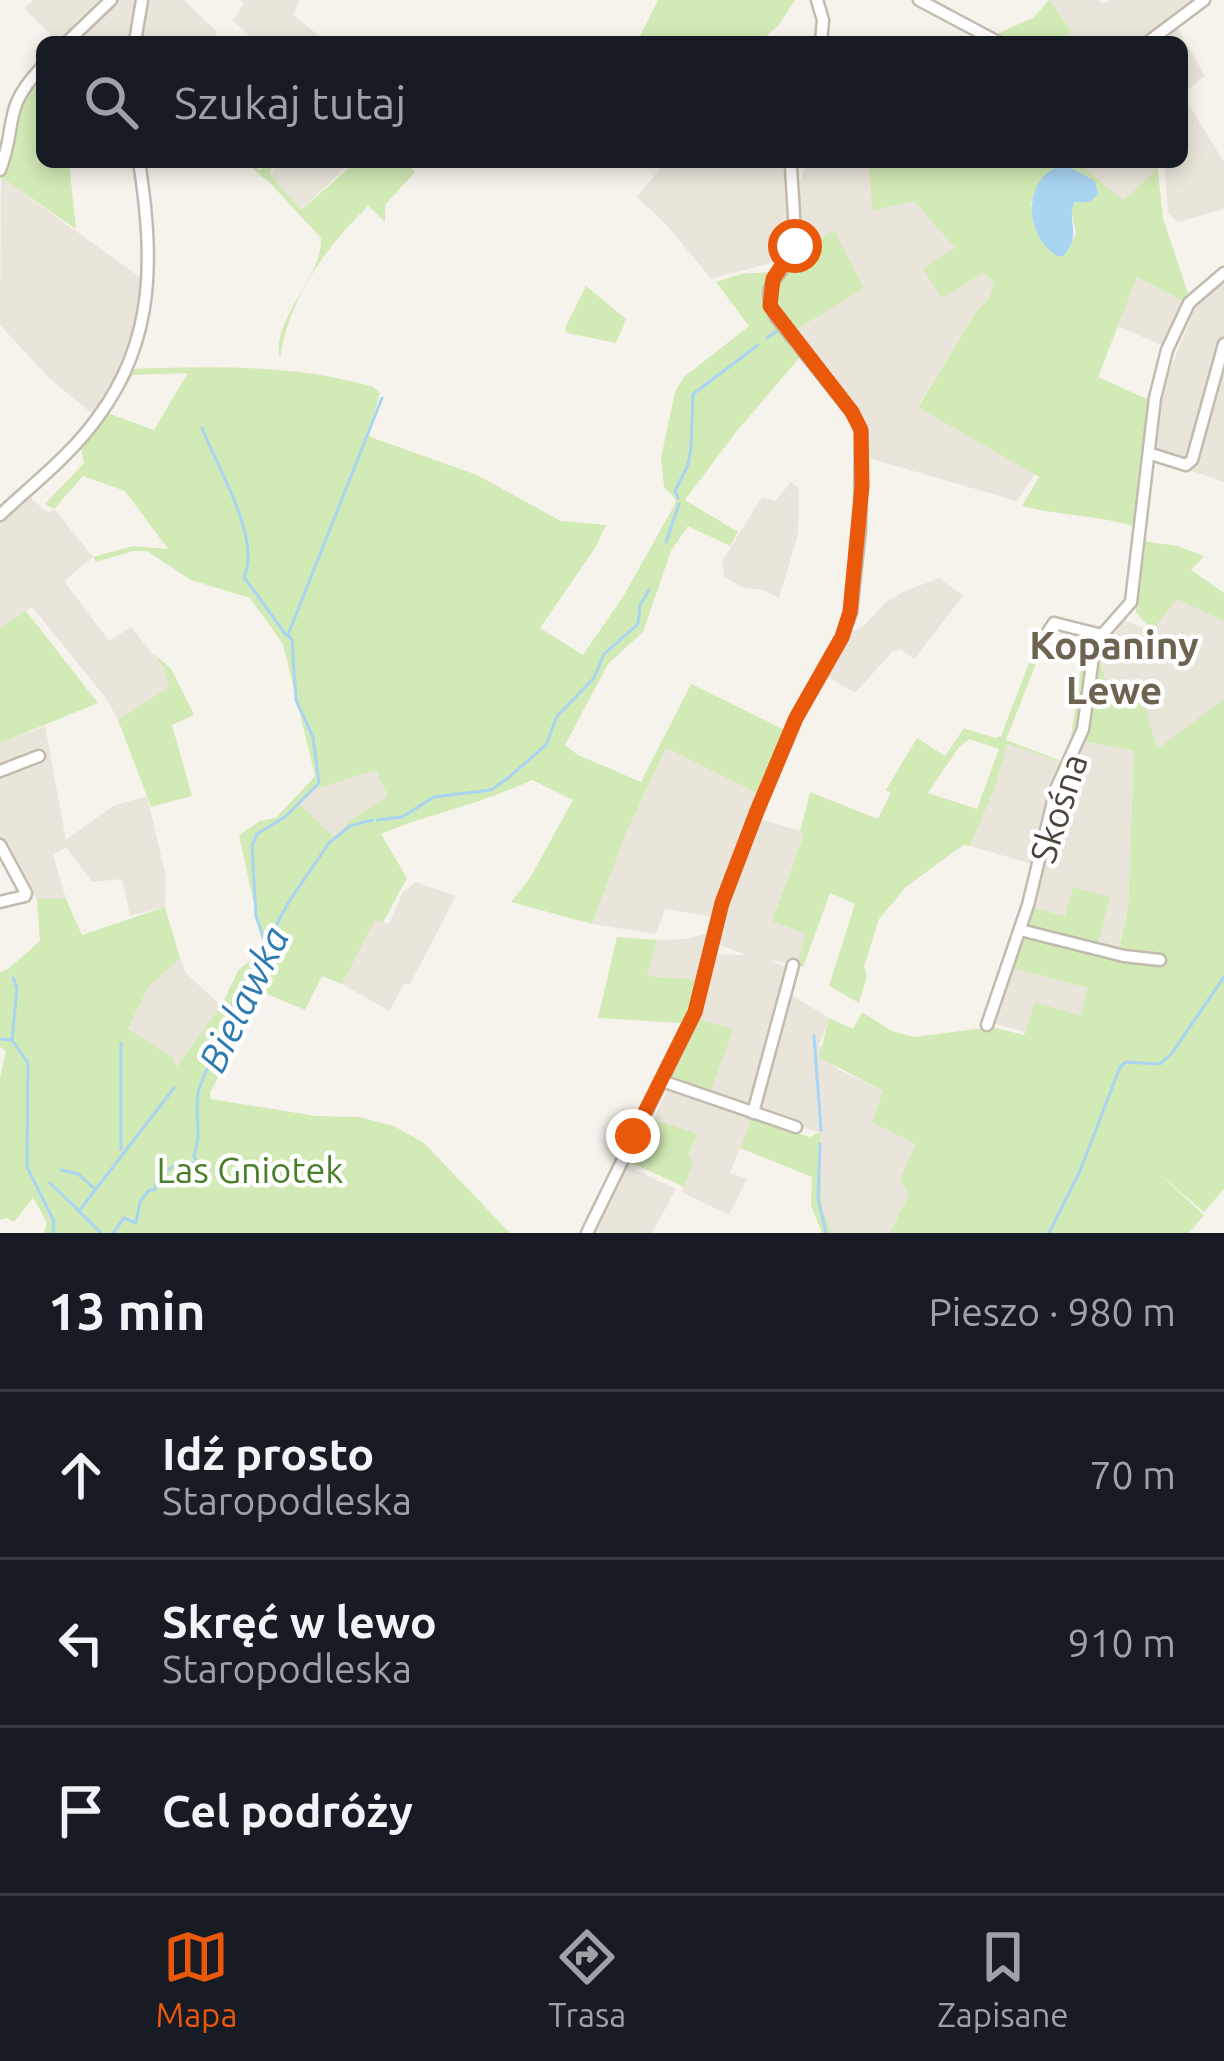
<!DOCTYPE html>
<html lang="pl">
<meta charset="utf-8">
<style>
body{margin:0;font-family:Ubuntu,sans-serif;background:#20242c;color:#f1f3f6}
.stop{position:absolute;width:36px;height:36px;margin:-27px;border:9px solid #ea580c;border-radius:50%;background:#fff}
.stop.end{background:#ea580c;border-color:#fff;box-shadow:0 3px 12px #0008}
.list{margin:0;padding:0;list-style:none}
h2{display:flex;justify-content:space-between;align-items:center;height:156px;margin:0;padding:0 48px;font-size:51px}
h2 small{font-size:39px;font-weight:400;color:#9ea1a6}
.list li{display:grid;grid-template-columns:78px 1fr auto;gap:36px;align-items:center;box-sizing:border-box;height:168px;padding:0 48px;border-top:3px solid #363941}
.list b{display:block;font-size:45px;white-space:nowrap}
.list p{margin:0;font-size:39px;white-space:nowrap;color:#9ea1a6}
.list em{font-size:39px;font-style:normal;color:#9ea1a6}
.icon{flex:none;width:66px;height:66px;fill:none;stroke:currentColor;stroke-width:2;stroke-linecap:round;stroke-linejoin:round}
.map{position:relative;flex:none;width:1224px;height:1233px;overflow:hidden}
.search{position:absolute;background:#171b24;box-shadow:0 6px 18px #0003;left:36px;right:36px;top:36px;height:132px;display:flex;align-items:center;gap:30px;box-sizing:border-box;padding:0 42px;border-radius:18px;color:#9ea1a6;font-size:45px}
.sheet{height:660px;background:#171b24}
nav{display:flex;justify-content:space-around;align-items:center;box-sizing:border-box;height:168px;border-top:3px solid #363941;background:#171b24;font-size:33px;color:#9ea1a6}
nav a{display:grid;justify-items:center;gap:6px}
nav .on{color:#ea580c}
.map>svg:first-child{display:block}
</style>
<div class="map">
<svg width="1224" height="1233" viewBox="0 0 1224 1233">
<rect width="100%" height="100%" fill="#f6f3ec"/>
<g fill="#eae5da">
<path d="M34,0h73l-43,42h-6l-34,-34z"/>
<path d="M113,0h27l-8,42h-61z"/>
<path d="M148,0h36l32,31 -2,11h-74z"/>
<path d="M240,0h60l-7,15 34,27h-70l-24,-21 11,-17z"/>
<path d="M1049,0h50l4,4 7,-4h87l-54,42h-91l19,-11z"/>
<path d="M1177,27l28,49 -23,18 42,68v47l-46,13 -10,-9 -4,-51h18v-120h-23z"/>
<path d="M282,162h69l-50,48 -31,-36z"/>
<path d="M665,162h123l3,77 -9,21 -71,19 -44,-54 -30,-28z"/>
<path d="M806,162h63l3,49 42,-10 42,48 -14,48 41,-24 11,9 -5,16 -13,14 -58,94 117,68 -18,27 -149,-43 -3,-35 -5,-11 -66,-81 70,-44 -30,-56 -31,19 -4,-1 -4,-51z"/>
<path d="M1077,162h77l1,10 -32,29z"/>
<path d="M1,177l143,103 -16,80 -34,55 -43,-35 -51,-55z"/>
<path d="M1137,276l47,25 -18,46 -49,-21z"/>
<path d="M1224,280v202l-70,-24 12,-79 29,-71z"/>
<path d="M791,482l8,6 -1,47 -19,63 -15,-8 -23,-3 -17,-11 -2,-15 40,-64 13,4z"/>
<path d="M26,494l22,19 6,-4 39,48 -29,24 45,60 22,-14 33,41 5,19 -51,33 -12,-22 -74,-91 -32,21v-109z"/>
<path d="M939,578l24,18 -49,63 -14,-10 -8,3 -37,41 -31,-18 24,-41 18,-10 19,-21 18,-11z"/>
<path d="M1177,598l47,23v78l-68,51 -18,-68 -29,13 -11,-41 27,-33 27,10z"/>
<path d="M45,726l21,114 47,-34 34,-10 19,81 -1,30 -35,9 -8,-37 -30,3 -26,-35 -13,8 13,44h-29l-37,-61v-95z"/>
<path d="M1082,741l52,10 -6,157 -11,44 -20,-4 13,-51 -44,19 -35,-9 29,-119z"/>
<path d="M1007,743l57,20 -29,102 -65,-19 24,-56z"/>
<path d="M666,748l91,45 -43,124 -49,-8 -9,25 -64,-10 34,-91z"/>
<path d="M377,769l12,27 -37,23 -18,19 -36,-34 14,-14z"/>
<path d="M759,819l45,13 -32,89 35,13 -10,31 -28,-5 18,8 -2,23 44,27 -10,27 17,23 47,23 34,53 -16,35 8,15 -19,39h-58l-10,-24 -2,-76 -111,-37 -12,-77 18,-65 32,1 -30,-11 12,-48z"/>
<path d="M416,882l40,14 -46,88 -5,-1 -16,28 -47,-27 33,-65 14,5 14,-32z"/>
<path d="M708,933l-11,47 -51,-3 11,-37 29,-1z"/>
<path d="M180,958l6,15 35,33 -46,62 -47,-38 20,-42z"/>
<path d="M1013,968l76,20 -9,29 -44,-14 -11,29 -33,-9z"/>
<path d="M668,1088l84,30 -22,55 17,6 -18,36 -47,-23 11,-29 -39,-44z"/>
<path d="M622,1164l54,25 -24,44h-62z"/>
</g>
<g fill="#d2eab5" fill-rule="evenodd">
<path d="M658,0h137l-16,25 -20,17h-122z"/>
<path d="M1049,0l23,32c-43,23 -72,7 -111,-15l36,17 37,-17z"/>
<path d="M35,77l7,5v80h27l7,67 -75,-52 7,-16 6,-44z"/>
<path d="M245,162l16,8 5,-8h7l-3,12 31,36 55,-48h50l9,10 -30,33v17l-17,-16c-43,42 -79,92 -88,153 -10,-40 42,-79 41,-121l-50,-54z"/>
<path d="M869,162h208l46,38 32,-28 -1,-10h3l6,56 26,78 -5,5 -47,-24 -39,100 49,22 2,20 -12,108c-38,-12 -77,-11 -115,-21l17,-29 -121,-70 58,-95 13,-14 5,-16 -11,-9 -41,25 -19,-29 32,-21 -41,-47 -42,10zM1055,167l35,35h-14l-5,7 5,24 -7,16 -38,-44 6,-18z"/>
<path d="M834,230l30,58 -70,43 -17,-21 -3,-19 25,-42 4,1z"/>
<path d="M770,272c-13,40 9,54 31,84l-65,76 -51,68 53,32 -8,14 -42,-20 -17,25 -28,81 -35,32 -43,81 13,10 63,27 50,-98 94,46 -28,63 -91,-45 -40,85 -34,91 -81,-22 19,-24 43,-78 -41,-20c-51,24 -100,33 -151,54l26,44 -24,44 -8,-2 -33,64 -20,-8 -17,34 -48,-20 -14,42 -33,60 1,7 105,17 43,1 35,9 30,17 86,90h-466l3,-11 -14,-24 -19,24 -7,-4 -7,2v-142l6,-27 -6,-4v-75l8,-3 32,-28 -3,-42h29l16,36 83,-28 15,51 -32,30 -20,41 45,29 3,9 45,-61 18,-37 14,-10 9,-18 -23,-106 21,-14 16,-3 39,-42 -32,-132 -33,-46 -59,-18 -44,-29h-14l-37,11 -3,-5 40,-11 35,3 -43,-58 -42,-15 -29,33 -9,-5 39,-41 -4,-20 27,-30 47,17 34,-57 -55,2 -22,32 19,-38c82,-3 164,-5 243,18l7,6 -12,42 5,3 104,37 84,46 45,4 -11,23 -55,80 43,27 41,-60 50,-89 2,-6 -12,-13 -3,-29 14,-66 9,-15 65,-51 -33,-44 25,-8zM376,770l12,26 -36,23 -18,18 -35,-33 13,-14z"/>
<path d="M586,286l40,33 -10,24 -49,-10 -2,-5z"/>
<path d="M1143,541l34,5 27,10 -13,14 33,23v28l-47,-22 -25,32 -16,-19z"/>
<path d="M26,611l72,92 -98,40v-115z"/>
<path d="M1097,637l-13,47 -4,45 -16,34 -57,-19 -13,46 -24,56 -7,-1 -57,42 -27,32 -15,48 3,9 -8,27 -30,-17 26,-82 -25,-11 -27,74 -6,-2 9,-31 -34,-13 32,-88 -4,-1 10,-40 68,27 13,-26 -5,-3 31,-52 28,18 19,-28 31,10 6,-2 35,-91 6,3 -36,92 55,21 10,-24 10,-68 11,-31zM969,739l30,10 -22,60 -49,-16 31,-46z"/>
<path d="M153,653l18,16 23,46 -22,10 20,71 -41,11 -33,-87 51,-33 -5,-19z"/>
<path d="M1098,654l12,40 28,-12 19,67 67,-50v490l-20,23 -47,-40 47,43 -15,18h-299l19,-39 -9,-15 16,-35 -44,-22 11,-31 -64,-34 10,-39 24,11 9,-17 30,19 22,6 78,-10 32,8 11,-33 45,14 8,-28 -75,-20 18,-61 34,9 8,-29 37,10 -13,51 21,3 10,-42 6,-158 -52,-10z"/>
<path d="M617,937l40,3 -10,36 50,4 -14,43 -85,-5z"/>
<path d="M697,1019l36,10 -24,67 -43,-16z"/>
<path d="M649,1118l49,16 -10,20 5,9 -9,24 -58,-27z"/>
<path d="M752,1118l58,19 10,-5 2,77 10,24h-10l-11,-28 1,-28 -72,-29z"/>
</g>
<path fill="#a9d4f2" d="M1065,165l30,16 3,13 -8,8h-15c-10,18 9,32 -12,54h-6c-33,-20 -36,-82 8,-91z"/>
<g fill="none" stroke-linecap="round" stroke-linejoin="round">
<g stroke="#a9d4f2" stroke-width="3">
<path d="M789,322l1,-1"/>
<path d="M767,338l11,-8"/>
<path d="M202,428c15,39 60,111 42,149l42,58"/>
<path d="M678,498l-3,-7 13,-26 3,-18 2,-53 65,-49"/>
<path d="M666,542l13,-38"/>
<path d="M377,820l25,-3 32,-20 57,-7 17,-12 38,-33 11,-29 37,-38 10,-24 34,-30 2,-19 9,-15"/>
<path d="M265,943l-9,-27 -4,-70 5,-12 28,-17 34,-34 -6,-46 -17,-37 -4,-60 -4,-5 94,-237"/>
<path d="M814,1036l7,94"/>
<path d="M0,1039l12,1 16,23 -1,104 27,54 -1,12"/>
<path d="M12,1040l5,-52 -4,-10"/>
<path d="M820,1144l-2,54 8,35"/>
<path d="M121,1149v-106"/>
<path d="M61,1170l17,4 17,15"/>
<path d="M50,1183l29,28"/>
<path d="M101,1233l-22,-22 95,-123"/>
<path d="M113,1233l11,-15 12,5 4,-21 9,-12h6l1,-9 17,-15 24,-4 -3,-6c9,-24 -1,-44 5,-67l36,-90 55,-99 39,-57 21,-17 22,-6"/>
<path d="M1049,1233l31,-62 40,-104 6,-5 34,2 12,-11 52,-76"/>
</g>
<g stroke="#c2bbae" stroke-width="15">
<g id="minor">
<path d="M817,0l6,20 -2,22"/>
<path d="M919,0l79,42"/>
<path d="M67,42l44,-42"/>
<path d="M135,42l7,-42"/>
<path d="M1148,42l56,-42"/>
<path d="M0,170c18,-47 1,-60 42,-103"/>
<path d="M1151,454l35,11 6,-5 32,-116"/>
<path d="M0,515c33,-31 72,-61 98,-98 58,-78 56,-163 41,-255"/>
<path d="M1040,644l14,-21 48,12"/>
<path d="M0,771l39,-15"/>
<path d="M0,845l26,48 -1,3 -25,6"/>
<path d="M1020,930l104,26 36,4"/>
<path d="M987,1025l41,-120 28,-116 27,-60 10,-72 9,-22 29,-33 24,-204 12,-48 22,-47 35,-30"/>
<path d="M662,1081l134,46"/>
<path d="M753,1113l40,-148"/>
<path d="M587,1233l108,-221 27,-109 35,-92 39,-93 46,-81 9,-25 9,-83 1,-99 -9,-18 -76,-95c-20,-37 9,-39 18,-68 3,-12 -3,-68 -3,-87"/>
</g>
</g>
<use href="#minor" stroke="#fff" stroke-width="10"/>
</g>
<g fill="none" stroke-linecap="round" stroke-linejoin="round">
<path stroke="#ea580c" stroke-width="15" d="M633,1136l62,-124 27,-109 35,-92 39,-93 46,-81 8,-25 12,-126 -1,-56 -9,-18 -82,-106 3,-27 22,-33"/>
</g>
<g text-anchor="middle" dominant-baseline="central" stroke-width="9" stroke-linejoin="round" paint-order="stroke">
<g font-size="36" fill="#4b4439" stroke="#fff">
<text transform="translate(1058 808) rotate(-72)">Skośna</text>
</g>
<g font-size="36" fill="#4a7f2a" stroke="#fff">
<text x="250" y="1169">Las Gniotek</text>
</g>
<g font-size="39" font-weight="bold" fill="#6e6250" stroke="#fff">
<text x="1114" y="644">Kopaniny<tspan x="1114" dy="45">Lewe</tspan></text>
</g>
<g font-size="39" font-style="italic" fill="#2e7ab2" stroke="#fff">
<text transform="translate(243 999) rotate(-64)">Bielawka</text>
</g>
</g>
</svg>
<div class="stop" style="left:795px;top:246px"></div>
<div class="stop end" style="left:633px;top:1136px"></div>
<div class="search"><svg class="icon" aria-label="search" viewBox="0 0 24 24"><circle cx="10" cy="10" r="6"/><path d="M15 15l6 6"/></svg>Szukaj tutaj</div>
</div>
<section class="sheet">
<h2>13 min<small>Pieszo · 980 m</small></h2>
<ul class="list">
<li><svg class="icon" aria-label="ahead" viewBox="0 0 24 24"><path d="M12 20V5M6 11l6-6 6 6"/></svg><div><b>Idź prosto</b><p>Staropodleska</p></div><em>70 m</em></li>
<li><svg class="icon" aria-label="left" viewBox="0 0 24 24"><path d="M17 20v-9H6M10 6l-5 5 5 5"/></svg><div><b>Skręć w lewo</b><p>Staropodleska</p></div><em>910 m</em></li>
<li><svg class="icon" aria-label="arrive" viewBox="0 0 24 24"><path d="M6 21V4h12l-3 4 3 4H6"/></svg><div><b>Cel podróży</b></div></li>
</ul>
</section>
<nav>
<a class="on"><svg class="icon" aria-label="map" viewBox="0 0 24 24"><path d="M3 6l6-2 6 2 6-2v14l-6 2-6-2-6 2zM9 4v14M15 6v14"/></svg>Mapa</a>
<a><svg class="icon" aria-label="directions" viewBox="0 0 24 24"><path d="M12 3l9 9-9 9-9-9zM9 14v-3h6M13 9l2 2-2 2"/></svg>Trasa</a>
<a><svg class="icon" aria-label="saved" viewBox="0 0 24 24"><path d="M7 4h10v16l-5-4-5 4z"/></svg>Zapisane</a>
</nav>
